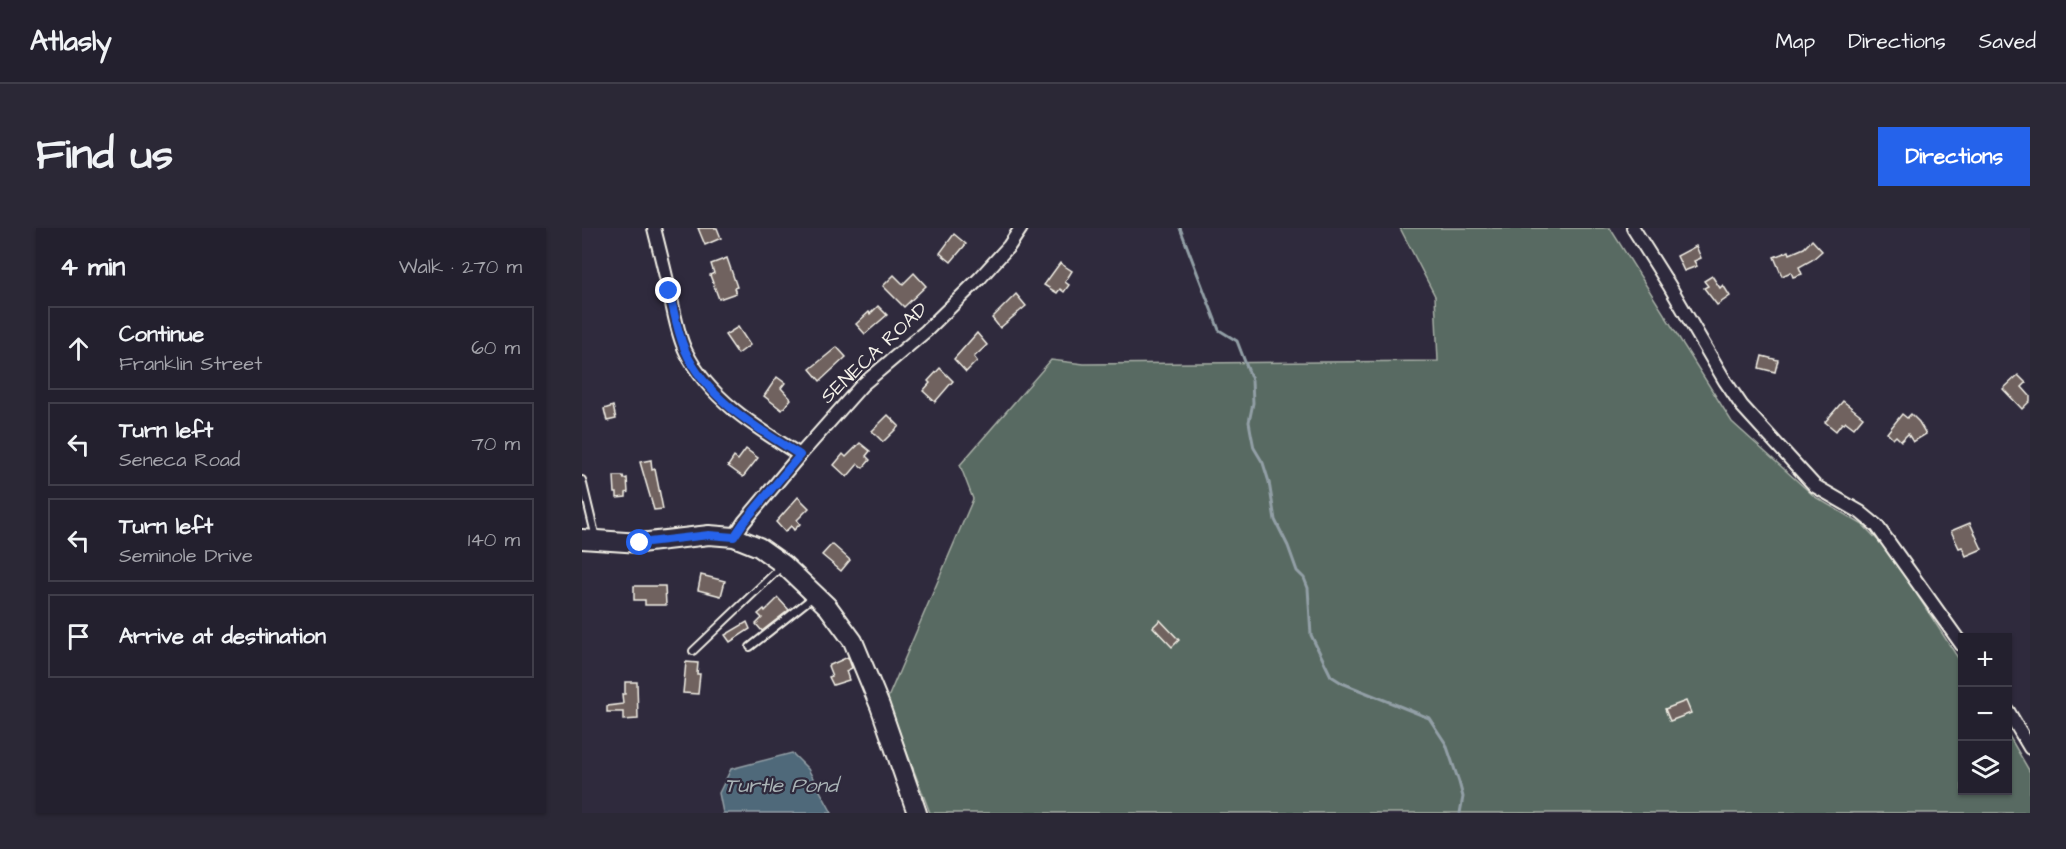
<!DOCTYPE html>
<meta charset="utf-8">
<style>
body{margin:0;font-family:"Architects Daughter",sans-serif;background:#2b2836;color:#f1f3f6}
.controls{position:absolute;right:18px;bottom:18px;display:grid;overflow:hidden;border-radius:0px;box-shadow:0 2px 4px #0004}
.controls button{width:54px;height:54px;display:grid;place-items:center;padding:0;border:0;border-bottom:2px solid #403e4a;background:#23202e;color:#f1f3f6;font:30px sans-serif}
.stop{position:absolute;width:18px;height:18px;margin:-14px;border:4px solid #2563eb;border-radius:50%;background:#fff}
.stop.end{background:#2563eb;border-color:#fff;box-shadow:0 2px 6px #0008}
.list{margin:0;padding:0;list-style:none}
h2{display:flex;justify-content:space-between;align-items:center;height:78px;margin:0;padding:0 24px;font-size:26px}
h2 small{font-size:20px;font-weight:400;color:#a3a3aa}
.list li{display:grid;grid-template-columns:39px 1fr auto;gap:18px;align-items:center;box-sizing:border-box;height:84px;margin:0 12px 12px;padding:0 12px;border:2px solid #403e4a;border-radius:0px}
.list b{display:block;font-size:22px;white-space:nowrap}
.list p{margin:0;font-size:20px;white-space:nowrap;color:#a3a3aa}
.list em{font-size:20px;font-style:normal;color:#a3a3aa}
.icon{flex:none;width:33px;height:33px;fill:none;stroke:currentColor;stroke-width:2;stroke-linecap:round;stroke-linejoin:round}
.map{position:relative;flex:none;width:1448px;height:585px;overflow:hidden;border-radius:0px}
header{display:flex;align-items:center;gap:36px;box-sizing:border-box;height:84px;padding:0 30px;background:#23202e;border-bottom:2px solid #403e4a}
header strong{font-size:28px}
nav{display:flex;gap:33px;margin-inline-start:auto;font-size:21px}
.intro{display:flex;align-items:center;justify-content:space-between;box-sizing:border-box;height:144px;padding:0 36px}
h1{margin:0;font-size:42px}
.button{padding:15px 27px;border-radius:0px;background:#2563eb;color:#fff;font-size:21px;font-weight:700}
main{display:flex;gap:36px;padding:0 36px}
aside{flex:1;background:#23202e;border-radius:0px;box-shadow:0 2px 4px #0004}
.map>svg:first-child{display:block}
</style>
<header>
<strong>Atlasly</strong>
<nav><a>Map</a><a>Directions</a><a>Saved</a></nav>
</header>
<div class="intro"><h1>Find us</h1><a class="button">Directions</a></div>
<main>
<aside>
<h2>4 min<small>Walk · 270 m</small></h2>
<ul class="list">
<li><svg class="icon" aria-label="ahead" viewBox="0 0 24 24"><path d="M12 20V5M6 11l6-6 6 6"/></svg><div><b>Continue</b><p>Franklin Street</p></div><em>60 m</em></li>
<li><svg class="icon" aria-label="left" viewBox="0 0 24 24"><path d="M17 20v-9H6M10 6l-5 5 5 5"/></svg><div><b>Turn left</b><p>Seneca Road</p></div><em>70 m</em></li>
<li><svg class="icon" aria-label="left" viewBox="0 0 24 24"><path d="M17 20v-9H6M10 6l-5 5 5 5"/></svg><div><b>Turn left</b><p>Seminole Drive</p></div><em>140 m</em></li>
<li><svg class="icon" aria-label="arrive" viewBox="0 0 24 24"><path d="M6 21V4h12l-3 4 3 4H6"/></svg><div><b>Arrive at destination</b></div></li>
</ul>
</aside>
<div class="map">
<svg width="1448" height="585" viewBox="0 0 1448 585">
<rect width="100%" height="100%" fill="#2f2a3d"/>
<filter id="ink" filterUnits="userSpaceOnUse"><feTurbulence type="fractalNoise" baseFrequency=".0167" numOctaves="2"/><feDisplacementMap in="SourceGraphic" scale="12" xChannelSelector="R" yChannelSelector="G"/><feConvolveMatrix kernelMatrix="1 2 1 2 8 2 1 2 1" color-interpolation-filters="sRGB"/></filter>
<g filter="url(#ink)">
<path fill="#586a62" stroke="#a6aea5" stroke-width="1.5" d="M818,0h210l122,194 83,75 48,28 27,28 72,111v126h46v-56l22,38v41h-1100l-43,-113 86,-201 -13,-34 91,-105 33,4 354,-3 -3,-65z"/>
<path fill="#50697a" stroke="#929fa6" stroke-width="1.5" d="M210,525l16,16 24,44h-109l-4,-20 12,-24z"/>
<g fill="none" stroke-linecap="round" stroke-linejoin="round">
<path stroke="#929fa6" stroke-width="3" d="M598,0l39,102 18,11 15,39 1,23 -4,19 2,11 3,15 9,15 6,19 6,38 13,26 9,25 7,7 4,10 3,47 20,41 11,7 87,35 17,26 13,38 4,15 -3,16"/>
</g>
<g fill="#70625e" stroke="#f4f1e8" stroke-width="1.5">
<path d="M116,0h19l4,10 -16,7z"/>
<path d="M372,6l12,10 -15,18 -11,-9z"/>
<path d="M1230,12l10,11 -10,9 -13,7 3,7 -9,3 -2,-5 -9,4 -8,-19 15,-6 1,3 14,-6z"/>
<path d="M1114,18l5,12 -7,3 3,5 -13,5 -7,-15z"/>
<path d="M145,30l10,29 -3,1 2,5 -17,6 -9,-24 4,-2 -3,-9z"/>
<path d="M478,35l12,8 -7,11 4,3 -5,7 -4,-3 -3,4 -13,-8z"/>
<path d="M332,45l12,13 -22,21 -21,-21 11,-11 9,9z"/>
<path d="M1130,48l8,12 3,-3 7,11 -13,9 -13,-17 4,-2 -4,-5z"/>
<path d="M434,66l10,12 -26,22 -8,-10z"/>
<path d="M296,78l9,9 -22,19 -9,-10 13,-12 1,2z"/>
<path d="M156,99l12,18 -12,9 -13,-19z"/>
<path d="M395,105l10,12 -13,12 3,4 -11,11 -12,-13z"/>
<path d="M255,119l9,10 -26,24 -10,-12z"/>
<path d="M1180,128l16,4 -3,12 -16,-4z"/>
<path d="M358,140l13,13 -18,21 -12,-11 7,-8 -2,-2z"/>
<path d="M1436,147l8,8 -4,4 8,9v5l-8,8 -19,-20z"/>
<path d="M195,149l8,6 -4,5 10,11 -9,11 -18,-14z"/>
<path d="M1261,173l20,16 -9,11 -8,-6 -2,2 -2,-1 -6,8 -11,-9z"/>
<path d="M31,178l3,13 -9,2 -3,-12z"/>
<path d="M1320,186l5,4 4,-4 8,8 7,12 -13,8 -5,-8 -7,7 -5,-5 -3,3 -6,-6z"/>
<path d="M306,187l11,11 -16,16 -11,-11z"/>
<path d="M278,215l10,8 -4,5 4,4 -7,8 -5,-4 -11,13 -13,-12 9,-11 3,3z"/>
<path d="M164,221l12,9 -15,19 -15,-11 6,-9 4,3z"/>
<path d="M69,232l1,10 3,-1 8,40 -9,1 -14,-48z"/>
<path d="M32,248h9l1,3 3,-1 1,14 -2,1v4l-9,1v-5h-2z"/>
<path d="M216,269l11,11 -12,12 3,4 -6,6 -3,-4 -6,6 -9,-10z"/>
<path d="M1388,295l12,26 -16,7 -4,-9 -3,1 -8,-17z"/>
<path d="M250,316l18,16 -9,11 -19,-16z"/>
<path d="M119,347l24,6 -4,15 -23,-6z"/>
<path d="M52,358h31l1,19h-21v-5h-11z"/>
<path d="M196,370l11,12 -27,21 -6,-7 6,-6 -4,-4 6,-5 1,2z"/>
<path d="M578,392l19,20 -7,7 -19,-20z"/>
<path d="M165,394l3,7 -20,13 -5,-7z"/>
<path d="M266,429l4,11 -6,3 3,9 -16,5 -4,-8 3,-1 -4,-10z"/>
<path d="M104,434l12,1 -1,11h3l-2,20 -15,-1z"/>
<path d="M43,454h12l1,37 -15,1v-8h-16v-6l16,-2 -1,-10h3z"/>
<path d="M1104,473l5,12 -21,8 -5,-12z"/>
</g>
<g fill="none" stroke-linecap="round" stroke-linejoin="round">
<g stroke="#f4f1e8" stroke-width="10">
<g id="lane">
<path d="M0,252l14,58"/>
<path d="M168,419l63,-50"/>
<path d="M111,423l88,-84"/>
</g>
</g>
<g stroke="#f4f1e8" stroke-width="16">
<g id="street">
<path d="M72,0c6,24 12,47 17,71 4,18 7,37 15,53 23,47 71,76 114,103"/>
<path d="M1051,0l36,57 56,96 17,25 73,80 45,26 17,14 85,119"/>
<path d="M152,309l10,-15 56,-67 62,-70 64,-54 54,-53 29,-32 12,-18"/>
<path d="M1426,483l22,37"/>
</g>
</g>
<g stroke="#f4f1e8" stroke-width="22">
<path id="secondary" d="M0,311l58,4 69,-8 25,2 25,10 24,17 45,43 25,34 27,65 37,107"/>
</g>
<use href="#lane" stroke="#2f2a3d" stroke-width="6"/>
<use href="#street" stroke="#2f2a3d" stroke-width="12"/>
<use href="#secondary" stroke="#2f2a3d" stroke-width="18"/>
</g>
</g>
<g fill="none" stroke-linecap="round" stroke-linejoin="round" filter="url(#ink)">
<path stroke="#2563eb" stroke-width="8" d="M58,315l69,-8 25,2 10,-15 56,-67c-43,-27 -95,-57 -115,-105 -8,-19 -11,-39 -16,-59"/>
</g>
<g text-anchor="middle" dominant-baseline="central" stroke-width="4.5" stroke-linejoin="round" paint-order="stroke">
<g font-size="20" fill="#f4f1e8" stroke="#2f2a3d">
<text transform="translate(292 125) rotate(-43)">SENECA ROAD</text>
</g>
<g font-size="21" font-style="italic" fill="#aab4b6" stroke="#2f2a3d">
<text x="199" y="557">Turtle Pond</text>
</g>
</g>
</svg>
<div class="controls">
<button>+</button>
<button>−</button>
<button><svg class="icon" aria-label="layers" viewBox="0 0 24 24"><path d="M12 4l9 5-9 5-9-5zM3 14l9 5 9-5"/></svg></button>
</div>
<div class="stop" style="left:58px;top:315px"></div>
<div class="stop end" style="left:87px;top:63px"></div>
</div>
</main>
